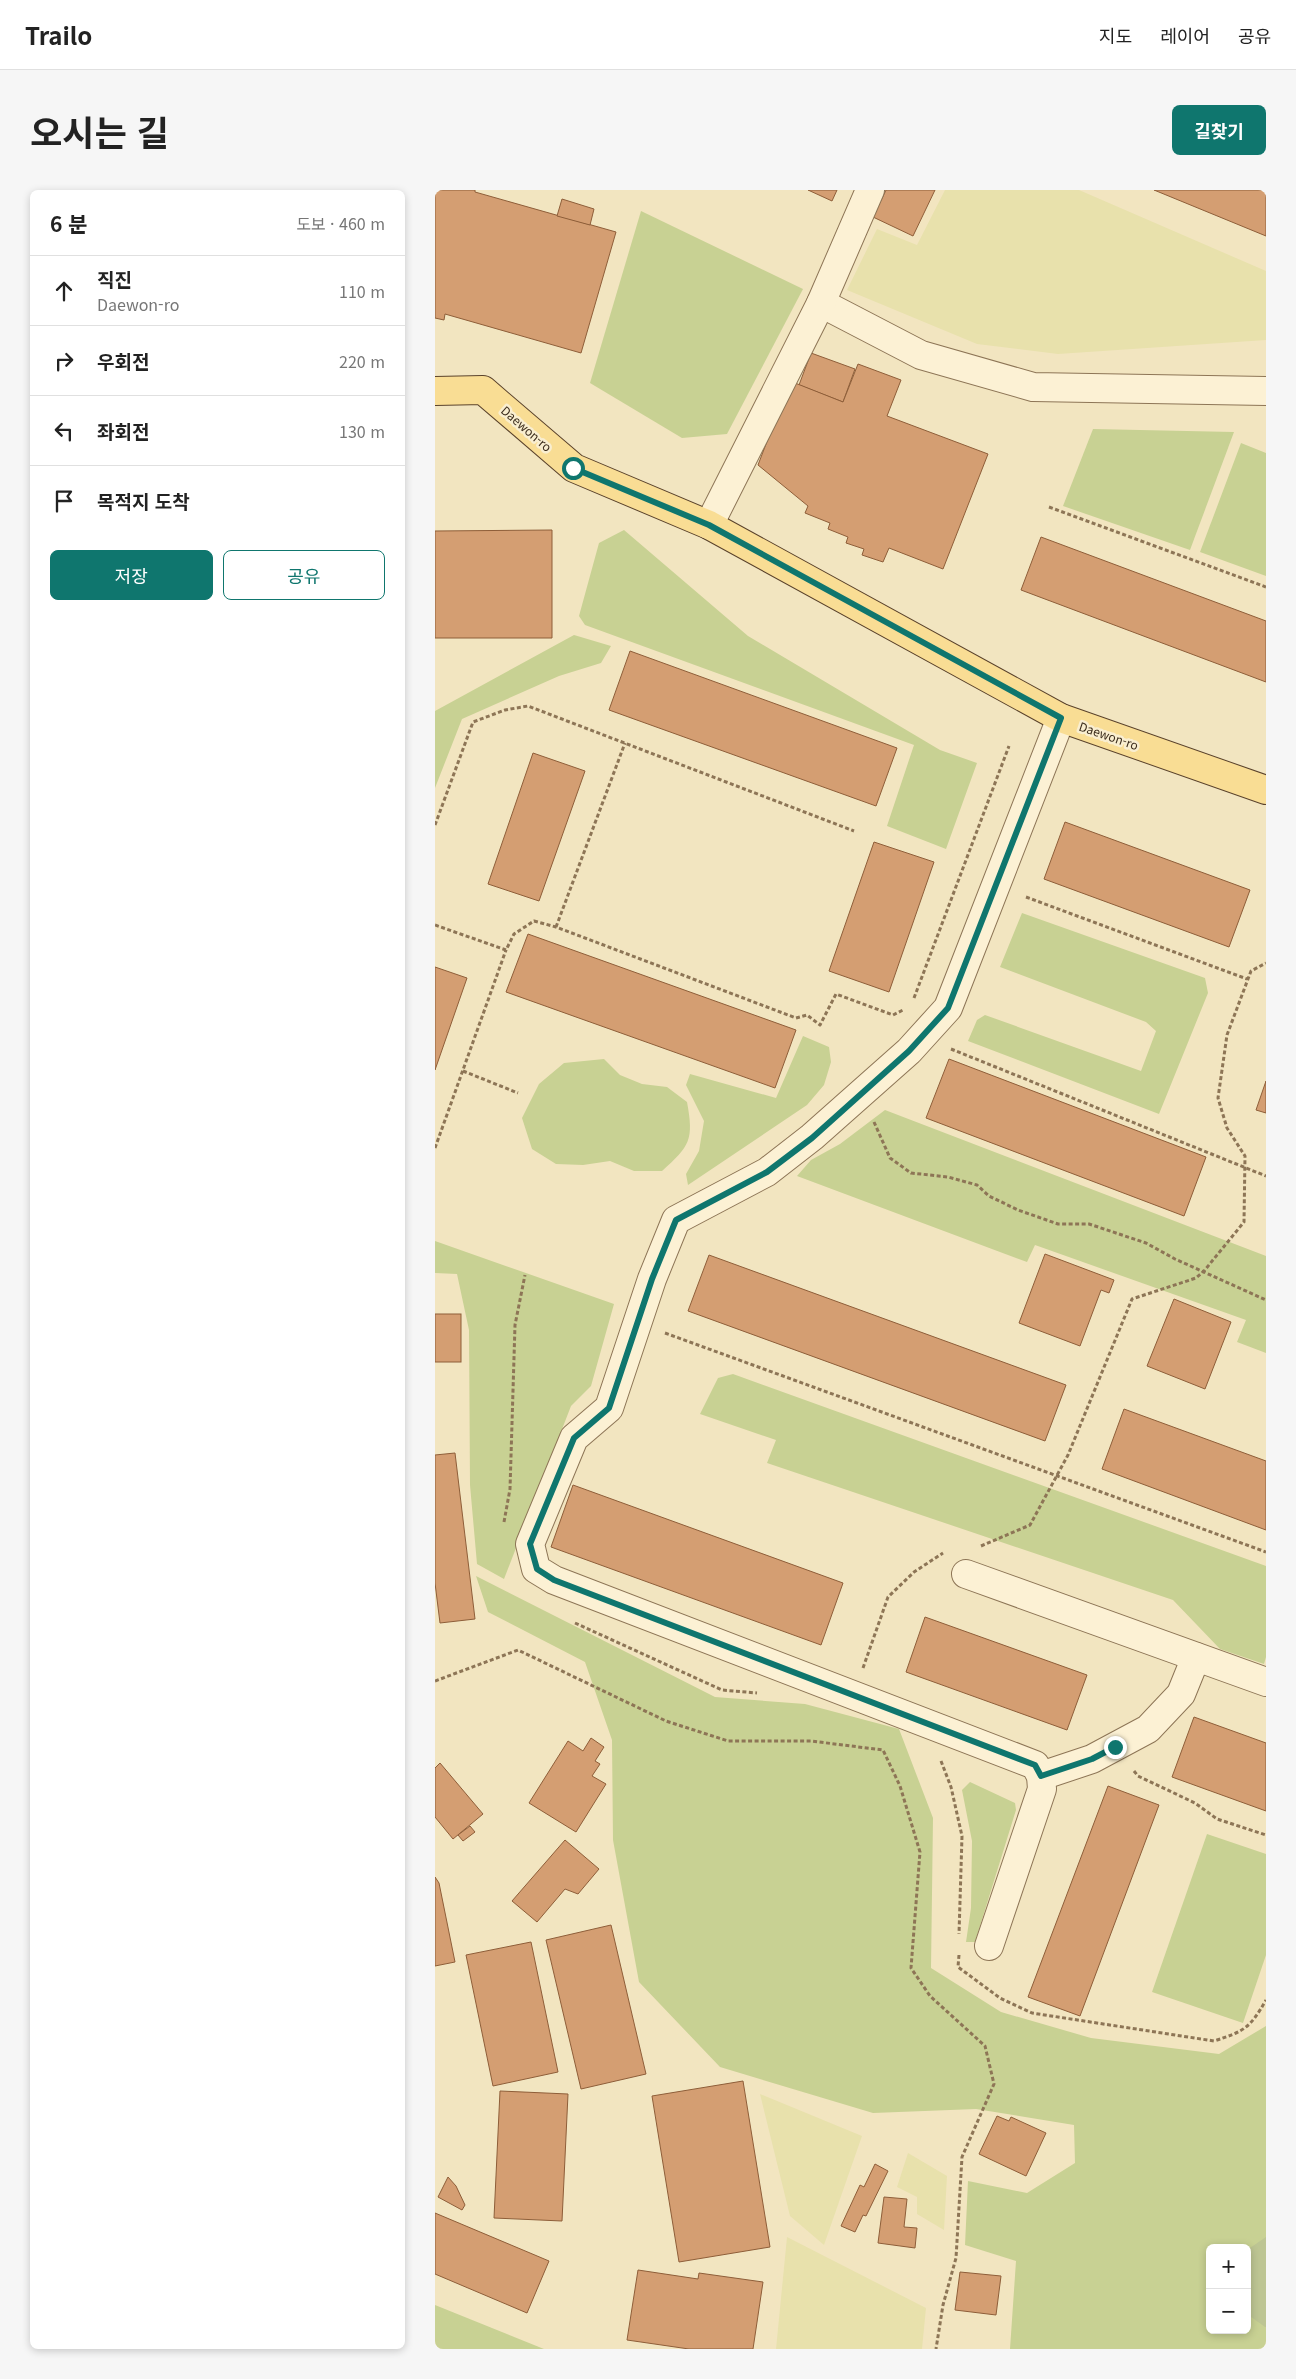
<!DOCTYPE html>
<html lang="ko">
<meta charset="utf-8">
<style>
body{margin:0;font-family:Georgia,"Noto Sans KR",serif;background:#f6f6f6;color:#222}
.controls{position:absolute;right:15px;bottom:15px;display:grid;overflow:hidden;border-radius:8px;box-shadow:0 2px 8px #0003}
.controls button{width:45px;height:45px;display:grid;place-items:center;padding:0;border:0;border-bottom:1px solid #e0e0e0;background:#fff;color:#222;font:25px sans-serif}
.stop{position:absolute;width:15px;height:15px;margin:-11px;border:4px solid #0f766e;border-radius:50%;background:#fff}
.stop.end{background:#0f766e;border-color:#fff;box-shadow:0 1px 5px #0008}
.list{margin:0;padding:0;list-style:none}
h2{display:flex;justify-content:space-between;align-items:center;height:65px;margin:0;padding:0 20px;font-size:21px}
h2 small{font-size:16px;font-weight:400;color:#767676}
.list li{display:grid;grid-template-columns:32px 1fr auto;gap:15px;align-items:center;box-sizing:border-box;height:70px;padding:0 20px;border-top:1px solid #e0e0e0}
.list b{display:block;font-size:19px;white-space:nowrap}
.list p{margin:0;font-size:16px;white-space:nowrap;color:#767676}
.list em{font-size:16px;font-style:normal;color:#767676}
.actions{display:flex;gap:10px;padding:15px 20px}
.actions a{flex:1;padding:11px 0;border:1px solid #0f766e;border-radius:8px;text-align:center;font-size:18px;color:#0f766e}
.actions .main{background:#0f766e;color:#fff}
.icon{flex:none;width:28px;height:28px;fill:none;stroke:currentColor;stroke-width:2;stroke-linecap:round;stroke-linejoin:round}
.map{position:relative;flex:none;width:831px;height:2159px;overflow:hidden;border-radius:8px}
header{display:flex;align-items:center;gap:30px;box-sizing:border-box;height:70px;padding:0 25px;background:#fff;border-bottom:1px solid #e0e0e0}
header strong{font-size:24px}
nav{display:flex;gap:28px;margin-inline-start:auto;font-size:18px}
.intro{display:flex;align-items:center;justify-content:space-between;box-sizing:border-box;height:120px;padding:0 30px}
h1{margin:0;font-size:35px}
.button{padding:12px 22px;border-radius:8px;background:#0f766e;color:#fff;font-size:18px;font-weight:700}
main{display:flex;gap:30px;padding:0 30px}
aside{flex:1;background:#fff;border-radius:8px;box-shadow:0 2px 8px #0003}
.map>svg:first-child{display:block}
</style>
<header>
<strong>Trailo</strong>
<nav><a>지도</a><a>레이어</a><a>공유</a></nav>
</header>
<div class="intro"><h1>오시는 길</h1><a class="button">길찾기</a></div>
<main>
<aside>
<h2>6 분<small>도보 · 460 m</small></h2>
<ul class="list">
<li><svg class="icon" aria-label="ahead" viewBox="0 0 24 24"><path d="M12 20V5M6 11l6-6 6 6"/></svg><div><b>직진</b><p>Daewon-ro</p></div><em>110 m</em></li>
<li><svg class="icon" aria-label="right" viewBox="0 0 24 24"><path d="M7 20v-9h11M14 6l5 5-5 5"/></svg><div><b>우회전</b></div><em>220 m</em></li>
<li><svg class="icon" aria-label="left" viewBox="0 0 24 24"><path d="M17 20v-9H6M10 6l-5 5 5 5"/></svg><div><b>좌회전</b></div><em>130 m</em></li>
<li><svg class="icon" aria-label="arrive" viewBox="0 0 24 24"><path d="M6 21V4h12l-3 4 3 4H6"/></svg><div><b>목적지 도착</b></div></li>
</ul>
<div class="actions"><a class="main">저장</a><a>공유</a></div>
</aside>
<div class="map">
<svg width="831" height="2159" viewBox="0 0 831 2159">
<rect width="100%" height="100%" fill="#f2e5c0"/>
<g fill="#e8e1ac">
<path d="M510,0h134l187,81v69l-208,14 -81,-10 -130,-54 30,-61 40,16z"/>
<path d="M325,1904l102,42 -38,109 -34,-29z"/>
<path d="M473,1963l39,23 -3,54 -27,-16v-17l-20,-10z"/>
<path d="M352,2047l139,71 -4,41h-146z"/>
</g>
<g fill="#c8d193" fill-rule="evenodd">
<path d="M206,21l162,78 -76,145 -45,4 -92,-55z"/>
<path d="M658,239l141,3 -44,118 -127,-44z"/>
<path d="M806,253l25,10v123l-66,-24z"/>
<path d="M189,340l124,106 192,114 37,13 -31,86 -59,-23 27,-81 -329,-120 -6,-9 20,-73z"/>
<path d="M139,445l37,11 -10,17 -42,13 -97,43 -27,69v-77z"/>
<path d="M587,723l183,65 3,15 -49,121 -191,-73 9,-21 8,-5 156,56 15,-40 -10,-9 -146,-55z"/>
<path d="M368,846l26,11 2,15 -7,23 -17,20 -119,80 -2,-11 13,-23 5,-30 -18,-36 4,-11 86,24z"/>
<path d="M169,869l16,16 22,9 25,3 20,15c7,38 3,44 -25,69h-28l-24,-10 -27,4 -27,-1 -24,-15 -10,-31 17,-34 25,-21z"/>
<path d="M450,920l381,146v97l-29,-11 9,-22 -211,-75 -8,17 -230,-86 14,-16 29,-16z"/>
<path d="M0,1051l179,63 -23,82 -20,20 -67,173 -27,-15 -7,-79 -1,-155 -12,-56 -22,-1z"/>
<path d="M298,1184l533,192v91l-2,7 -44,-15 -47,-49 -406,-137 9,-23 -76,-26 18,-36z"/>
<path d="M41,1386l239,121 90,7 94,25 34,89 -2,150 70,44 90,26 128,16 47,-28v323h-256l6,-88 -51,-16 3,-64 59,12 48,-30 -1,-38 -98,-16 -103,4 -153,-46 -81,-85 -26,-142 -1,-100 -27,-78 -97,-50zM775,2058h37v82h-37z"/>
<path d="M535,1592l45,21 1,7 -41,132h-9l5,-34 1,-67 -10,-51z"/>
<path d="M772,1644l59,20v101l-23,68 -91,-31z"/>
<path d="M0,2115l109,44h-109z"/>
</g>
<path fill="#bdc593" d="M831,2047v90h-1l-18,-13v-64z"/>
<g fill="#d49e72" stroke="#8e5e39">
<path d="M0,0h40v2l141,40 -35,121 -136,-39 -1,6 -9,-2z"/>
<path d="M373,0h29l-5,11z"/>
<path d="M451,0h49l-22,46 -40,-19z"/>
<path d="M719,0h112v46z"/>
<path d="M127,9l32,10 -4,16 -33,-9z"/>
<path d="M376,163l44,16 -12,33 -44,-17z"/>
<path d="M423,174l43,16 -14,36 101,38 -45,115 -54,-21 -6,14 -21,-7 2,-6 -18,-6 2,-6 -20,-8 2,-6 -25,-10 3,-7 -50,-41 32,-84 53,21z"/>
<path d="M117,340v108h-117v-107z"/>
<path d="M606,347l225,84v61l-245,-92z"/>
<path d="M195,461l267,97 -21,58 -267,-96z"/>
<path d="M98,563l52,18 -46,130 -51,-17z"/>
<path d="M630,632l185,68 -21,57 -185,-68z"/>
<path d="M439,652l60,20 -45,130 -60,-21z"/>
<path d="M93,744l268,96 -21,58 -269,-96z"/>
<path d="M0,777l32,11 -32,92z"/>
<path d="M514,869l257,98 -22,59 -258,-98z"/>
<path d="M831,891v32l-10,-3z"/>
<path d="M610,1064l69,26 -5,13 -8,-3 -21,56 -61,-23z"/>
<path d="M274,1065l357,130 -21,56 -357,-130z"/>
<path d="M739,1109l57,23 -26,67 -58,-23z"/>
<rect x="0" y="1124" width="26" height="48"/>
<path d="M689,1219l142,52v69l-164,-61z"/>
<path d="M20,1263l20,166 -35,4 -5,-40v-128z"/>
<path d="M138,1295l270,98 -22,62 -270,-98z"/>
<path d="M490,1427l162,58 -20,55 -161,-58z"/>
<path d="M759,1527l72,26v68l-94,-34z"/>
<path d="M156,1548l13,9 -9,14 5,3 -8,12 14,8 -30,48 -47,-29 39,-62 15,10z"/>
<path d="M5,1573l43,51 -30,25 -18,-22v-49z"/>
<path d="M673,1596l51,19 -79,211 -52,-19z"/>
<path d="M35,1636l5,6 -12,9 -5,-6z"/>
<path d="M130,1650l34,29 -21,25 -13,-5 -28,33 -25,-21z"/>
<path d="M0,1687l4,6 16,79 -20,4z"/>
<path d="M176,1735l35,149 -65,15 -35,-149z"/>
<path d="M96,1752l27,130 -65,14 -27,-131z"/>
<path d="M308,1891l27,166 -91,15 -27,-166z"/>
<path d="M65,1901l68,3 -6,127 -68,-3z"/>
<path d="M562,1926l12,5 2,-4 35,16 -20,43 -47,-22z"/>
<path d="M440,1974l13,7 -22,45 -3,-1 -8,17 -14,-6 19,-41 4,2z"/>
<path d="M13,1987l8,9 9,19 -3,5 -24,-13z"/>
<path d="M449,2007l23,2 -3,28 13,1 -2,20 -37,-5z"/>
<path d="M0,2023l114,48 -22,52 -92,-39z"/>
<path d="M203,2080l60,9 1,-6 64,9 -10,67h-64l-62,-9z"/>
<path d="M525,2082l41,4 -5,39 -41,-5z"/>
</g>
<g fill="none" stroke-linecap="round" stroke-linejoin="round">
<g stroke="#8d7556" stroke-width="30">
<g id="minor">
<path d="M386,113l100,52 112,32 233,4"/>
<path d="M274,335l112,-222 49,-113"/>
<path d="M531,1384l300,108"/>
<path d="M606,1586l51,-17 56,-30 33,-35 15,-37"/>
<path d="M554,1756l53,-157 -1,-13 -6,-11 -481,-185 -18,-11 -6,-25 44,-106 35,-30 43,-129 24,-59 91,-48 45,-35 97,-86 39,-43 113,-290"/>
</g>
</g>
<g stroke="#5a422b" stroke-width="30">
<path id="major" d="M0,201l48,-1 91,78 135,57 352,193 205,72"/>
</g>
<g stroke="#8d7556" stroke-width="3" stroke-dasharray="4 2.5" stroke-linecap="butt">
<path d="M614,317l217,80"/>
<path d="M0,635l38,-103 32,-12 23,-4 326,125"/>
<path d="M591,707l221,82"/>
<path d="M0,735l71,25 8,-16 20,-13 22,6 240,91 11,-3 13,10 16,-31 57,21 10,-5"/>
<path d="M121,737l69,-184"/>
<path d="M479,808l95,-252"/>
<path d="M516,859l315,127"/>
<path d="M28,881l55,22"/>
<path d="M439,932l16,36 21,15 37,4 29,8 12,11 29,14 40,14h31l57,19 29,16 91,41"/>
<path d="M0,958l71,-198"/>
<path d="M230,1143l601,219"/>
<path d="M69,1332l6,-33 5,-164 10,-50"/>
<path d="M546,1356l49,-21 38,-70 64,-156 64,-21 8,-7 40,-49 1,-66 -18,-28 -9,-30 9,-63 24,-64 15,-8"/>
<path d="M140,1433l147,67 35,3"/>
<path d="M428,1478l25,-71 26,-25 29,-19"/>
<path d="M0,1491l83,-31 148,71 62,20h83l72,9 17,36 20,66 -9,116 19,28 55,50 9,38 -32,73 -6,101 -13,47 -7,44"/>
<path d="M506,1571l10,26 11,49 -3,98"/>
<path d="M699,1581l4,5 57,27 22,16 49,16"/>
<path d="M524,1765l-1,12 42,31 32,15 182,28c31,-10 36,-13 52,-41"/>
</g>
<use href="#minor" stroke="#fcf1d4" stroke-width="28"/>
<use href="#major" stroke="#f9dd94" stroke-width="28"/>
</g>
<g fill="none" stroke-linecap="round" stroke-linejoin="round">
<path stroke="#0f766e" stroke-width="6" d="M138,278l136,57 352,193 -113,290 -39,43 -97,87 -45,34 -91,48 -24,59 -43,129 -35,30 -44,106 7,25 17,11 481,185 6,11 51,-17 23,-12"/>
</g>
<g text-anchor="middle" dominant-baseline="central" stroke-width="5" stroke-linejoin="round" paint-order="stroke">
<g font-size="12" fill="#3b2c1c" stroke="#f9eed0">
<text transform="translate(92 238) rotate(41)">Daewon-ro</text>
<text transform="translate(674 545) rotate(19)">Daewon-ro</text>
</g>
</g>
</svg>
<div class="controls">
<button>+</button>
<button>−</button>
</div>
<div class="stop" style="left:138px;top:278px"></div>
<div class="stop end" style="left:680px;top:1557px"></div>
</div>
</main>
